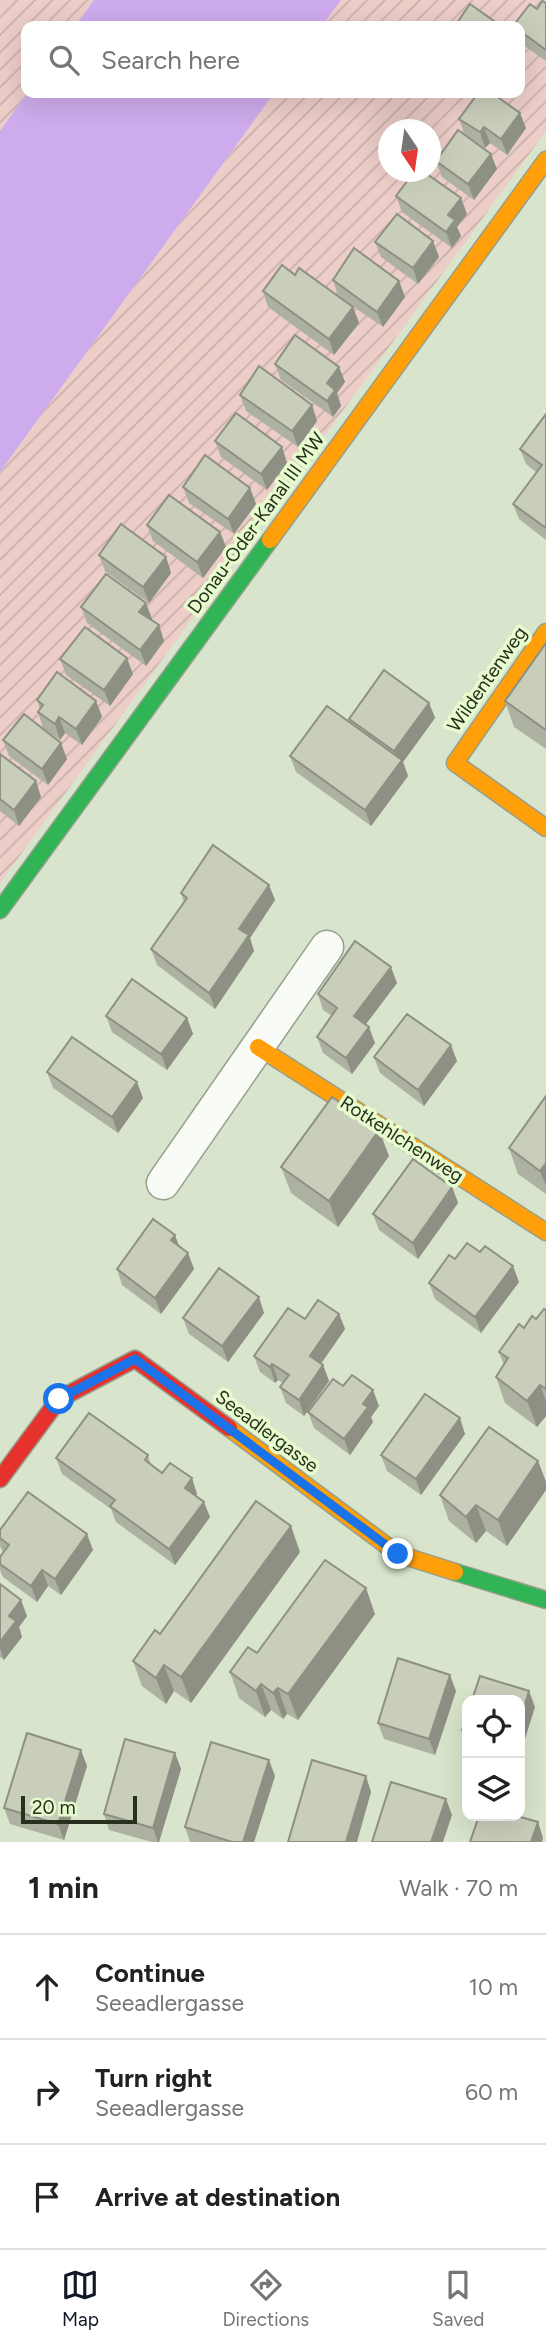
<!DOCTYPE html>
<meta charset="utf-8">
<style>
body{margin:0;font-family:Figtree,sans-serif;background:#f6f6f6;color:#222}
.controls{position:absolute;right:21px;bottom:21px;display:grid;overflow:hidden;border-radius:14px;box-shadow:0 7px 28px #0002}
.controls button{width:63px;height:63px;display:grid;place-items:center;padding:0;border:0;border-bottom:2px solid #e0e0e0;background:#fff;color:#222;font:35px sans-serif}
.compass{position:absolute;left:378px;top:119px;width:63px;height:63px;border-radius:50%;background:#fff;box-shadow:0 7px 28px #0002;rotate:167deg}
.scale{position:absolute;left:21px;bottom:18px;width:116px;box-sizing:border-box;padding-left:7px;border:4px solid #282f1e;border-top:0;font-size:19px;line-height:24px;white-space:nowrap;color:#282f1e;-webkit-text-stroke:5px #e7fcce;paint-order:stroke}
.stop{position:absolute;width:21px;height:21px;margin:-16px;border:5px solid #1a73e8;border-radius:50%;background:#fff}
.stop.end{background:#1a73e8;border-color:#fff;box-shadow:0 2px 7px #0008}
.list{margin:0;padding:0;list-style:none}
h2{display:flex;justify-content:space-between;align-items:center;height:91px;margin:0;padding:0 28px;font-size:30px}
h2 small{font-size:23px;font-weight:400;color:#767676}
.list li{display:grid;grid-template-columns:46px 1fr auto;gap:21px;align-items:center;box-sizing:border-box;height:105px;padding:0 28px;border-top:2px solid #e0e0e0}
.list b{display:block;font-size:26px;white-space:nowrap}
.list p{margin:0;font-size:23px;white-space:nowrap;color:#767676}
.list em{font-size:23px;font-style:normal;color:#767676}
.icon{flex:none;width:38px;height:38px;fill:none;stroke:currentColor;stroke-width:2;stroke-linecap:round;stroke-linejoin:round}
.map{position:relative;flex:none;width:546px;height:1842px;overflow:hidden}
.search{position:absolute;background:#fff;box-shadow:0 7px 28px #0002;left:21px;right:21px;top:21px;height:77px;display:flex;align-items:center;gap:18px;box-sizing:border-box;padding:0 24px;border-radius:14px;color:#767676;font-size:26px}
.sheet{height:406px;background:#fff}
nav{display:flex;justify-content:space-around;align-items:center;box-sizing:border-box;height:98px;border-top:2px solid #e0e0e0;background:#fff;font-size:19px;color:#767676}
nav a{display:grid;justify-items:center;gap:4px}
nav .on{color:#111827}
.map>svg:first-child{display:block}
</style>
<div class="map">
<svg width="546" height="1842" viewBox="0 0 546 1842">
<defs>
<pattern id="garden-furrows" width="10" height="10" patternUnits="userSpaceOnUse" patternTransform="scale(1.75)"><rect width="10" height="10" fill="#eccdc8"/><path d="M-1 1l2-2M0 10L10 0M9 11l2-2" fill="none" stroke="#cab0ab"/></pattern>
</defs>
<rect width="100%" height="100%" fill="#d8e4cc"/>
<g fill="url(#garden-furrows)" fill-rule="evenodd">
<path d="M0,0h94l-19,26h-49l1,67 -27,38z"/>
<path d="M341,0h205v131l-546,752v-411l274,-379h246v-67h-198zM388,130h42v42h-42z"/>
</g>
<g fill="#ceabec">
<path d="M94,0h247l-19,26h-247z"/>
<path d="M27,93h247l-274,379v-341z"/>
</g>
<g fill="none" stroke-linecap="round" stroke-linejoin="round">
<g stroke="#969f8c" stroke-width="35">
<path id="street" d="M163,1183l164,-236"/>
</g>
<g stroke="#969f8c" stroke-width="19">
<g id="fast">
<path d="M0,910l270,-370"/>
<path d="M455,1572l91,28"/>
</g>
</g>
<g stroke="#969f8c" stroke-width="19">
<g id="slow">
<path d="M270,540l276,-380"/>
<path d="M546,632l-91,131 91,65"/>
<path d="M258,1047l288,185"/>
<path d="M229,1428l169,126 57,18"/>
</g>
</g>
<g stroke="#969f8c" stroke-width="19">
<path id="jam" d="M0,1479l59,-80 76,-40 94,69"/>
</g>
<use href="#street" stroke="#f9fbf7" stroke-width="32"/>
<use href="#fast" stroke="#30b455" stroke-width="16"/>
<use href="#slow" stroke="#ff9f0a" stroke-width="16"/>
<use href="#jam" stroke="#e5322d" stroke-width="16"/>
</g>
<g fill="#adb1a1">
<path d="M546,3v58l-26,-18v-17z"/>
<path d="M459,119l67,9 -19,27 -17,-12 -5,5 -20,-13z"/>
<path d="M436,161l61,8 -23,31 -32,-23z"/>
<path d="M396,196l71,18 -10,13 4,9 -9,12 -50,-36z"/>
<path d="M433,241l6,16 -21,27 -37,-27 -6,-15z"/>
<path d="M295,275l58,32 6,16 -25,32 -66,-48 -5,-16z"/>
<path d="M333,280l66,1 6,16 -22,30 -45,-31z"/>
<path d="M275,364l64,3 6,15 -8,11 4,13 -8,11 -52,-37z"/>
<path d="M240,395l72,10 5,16 -19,26 -52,-36z"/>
<path d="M546,414v126l-27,-21 -6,-15 23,-32 -10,-8 -6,-15z"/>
<path d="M215,441l67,6 5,16 -20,27 -46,-33z"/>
<path d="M183,487l67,1 6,16 -22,30 -45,-31z"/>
<path d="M147,525l73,7 6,15 -23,31 -50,-37z"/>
<path d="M99,555l67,2 5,16 -22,30 -44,-32z"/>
<path d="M146,603l6,16 -1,1 8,5 5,16 -18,25 -59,-43 -6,-16z"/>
<path d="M546,643v106l-32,-22 -9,-26z"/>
<path d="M60,659l73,15 -23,32 -44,-31z"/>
<path d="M37,700l59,1 6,16 -20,28 -17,-12 -5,7 -17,-12 -5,-16 2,-3z"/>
<path d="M429,703l6,15 -32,44 5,14 -37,50 -75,-54 -6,-16 59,-34v-3z"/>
<path d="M3,740l64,19 -19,26 -39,-29z"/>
<path d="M0,754l41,43 -22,29 -19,-15z"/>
<path d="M269,885l6,15 -25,38 4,13 -39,58 -58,-44 -6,-16 33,-47 -3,-9z"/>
<path d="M397,983l-32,42 10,18 -23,31 -29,-21 -6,-16 15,-21 -9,-6 -5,-16z"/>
<path d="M106,1016l81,2 6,16 -26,36 -55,-38z"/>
<path d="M374,1057l83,4 -33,45 -44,-33z"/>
<path d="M47,1072l96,26 -25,35 -65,-45z"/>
<path d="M546,1096v98l-28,-20 -9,-26z"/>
<path d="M389,1156l-51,71 -47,-34 -10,-26z"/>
<path d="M452,1187l6,16 -40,56 -39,-29 -6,-16z"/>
<path d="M179,1247l9,6 6,16 -33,45 -39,-29 -5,-16z"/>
<path d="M455,1259l64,23 -38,51 -46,-34 -6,-16z"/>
<path d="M546,1310v106l-9,11 -32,-24 -9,-26 8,-12 -5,-13 25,-24z"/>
<path d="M264,1313l-36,49 -39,-28 -6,-16z"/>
<path d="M339,1314l6,15 -24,35 2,1 6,16 -25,35 -18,-13 -6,-16 3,-4 -5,-3 -3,3 -15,-11 -6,-16 51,-37z"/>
<path d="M343,1386l36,20 -8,11 2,5 -23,33 -36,-27 -6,-16z"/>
<path d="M465,1434l-44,61 -34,-24 -6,-16z"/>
<path d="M148,1455l3,10 11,8 35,21 -1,2 14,21 -35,48 -59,-43 -5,-13 -49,-35 -6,-16z"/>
<path d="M538,1461l8,21v8l-39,56 -21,-15 -10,12 -27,-22 -9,-26z"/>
<path d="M0,1530l93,20 -32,45 -13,-9 -11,16 -34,-25 -3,-7v-13l3,-5 -3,-6z"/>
<path d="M300,1552l-109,151 -17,-12 -8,13 -24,-18 -9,-25 27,-27z"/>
<path d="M0,1584l27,32 -8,11 3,10 -18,23 -4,-3z"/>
<path d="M375,1614l-77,106 -11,-6 -4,5 -12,-9 -6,7 -26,-19 -9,-26 27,-19z"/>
<path d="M456,1691l-21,64 -51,-16 -6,-16z"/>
<path d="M467,1715v28l-5,-13z"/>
<path d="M175,1753l6,16 -22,73h-7l-43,-12 -5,-16z"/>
<path d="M87,1766l-23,74 -54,-16 -6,-16z"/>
<path d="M275,1776l-21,66h-64l-5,-15z"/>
</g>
<g fill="#8d9083">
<path d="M520,113l6,15 -19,27 -6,-16z"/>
<path d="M484,127l6,16 -5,5 -5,-16z"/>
<path d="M491,154l6,15 -23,31 -6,-16z"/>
<path d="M461,198l6,16 -10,13 4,9 -9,12 -6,-16 2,-17z"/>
<path d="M433,241l6,16 -21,27 -5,-16z"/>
<path d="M399,281l6,16 -22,30 -6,-15z"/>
<path d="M353,307l6,16 -25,32 -5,-16z"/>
<path d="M339,367l6,15 -8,11 4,13 -8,11 -6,-16v-18z"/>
<path d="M312,405l5,16 -19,26 -6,-16z"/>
<path d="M282,447l5,16 -20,27 -6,-16z"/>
<path d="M250,488l6,16 -22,30 -6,-15z"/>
<path d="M220,532l6,15 -23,31 -6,-16z"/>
<path d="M166,557l5,16 -22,30 -6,-16z"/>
<path d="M146,603l6,16 -7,8 -6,-15z"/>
<path d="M159,625l5,16 -18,25 -6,-16z"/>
<path d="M127,658l6,16 -23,32 -6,-16z"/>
<path d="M96,701l6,16 -20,28 -6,-16z"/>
<path d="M429,703l6,15 -32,44 5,14 -37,50 -6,-16 34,-46 -5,-13z"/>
<path d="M59,717l6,16 -5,7 -5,-16z"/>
<path d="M61,743l6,16 -19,26 -6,-16z"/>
<path d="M36,781l5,16 -22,29 -5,-16z"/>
<path d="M269,885l6,15 -25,38 4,13 -39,58 -6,-16 30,-64z"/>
<path d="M391,967l6,16 -37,49 -6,-16z"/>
<path d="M187,1018l6,16 -26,36 -6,-16z"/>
<path d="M369,1027l6,16 -23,31 -6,-16z"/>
<path d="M451,1045l6,16 -33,45 -6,-16z"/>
<path d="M137,1082l6,16 -25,35 -6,-16z"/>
<path d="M379,1130l10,26 -51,71 -9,-26z"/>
<path d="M546,1163v23l-6,-15z"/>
<path d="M452,1187l6,16 -40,56 -5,-16z"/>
<path d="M175,1235l6,16 -10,-11z"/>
<path d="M188,1253l6,16 -33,45 -6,-16z"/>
<path d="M513,1266l6,16 -38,51 -6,-16z"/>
<path d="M259,1297l5,16 -36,49 -6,-16z"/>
<path d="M339,1314l6,15 -30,43 -5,-16z"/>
<path d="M272,1364l6,16 -3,3 -5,-16z"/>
<path d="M323,1365l6,16 -25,35 -5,-16z"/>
<path d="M540,1385l6,16v15l-9,11 -10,-26z"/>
<path d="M373,1390l6,16 -8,11 2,5 -23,33 -6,-16 19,-35z"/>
<path d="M460,1418l5,16 -44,61 -5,-16z"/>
<path d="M538,1461l8,21v8l-39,56 -9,-26z"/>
<path d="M192,1478l5,16 -6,9 -6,-15z"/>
<path d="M204,1502l6,15 -35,48 -6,-16z"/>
<path d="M476,1505l10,26 -10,12 -10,-26z"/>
<path d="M291,1526l9,26 -109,151 -10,-26z"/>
<path d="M87,1534l6,16 -32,45 -6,-16z"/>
<path d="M42,1570l6,16 -11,16 -6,-16z"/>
<path d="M366,1588l9,26 -77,106 -10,-26z"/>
<path d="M21,1600l6,16 -8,11 3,10 -18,23 -4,-12v-6l9,-26z"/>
<path d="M164,1665l10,26 -8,13 -10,-26z"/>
<path d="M450,1675l6,16 -21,64 -6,-16z"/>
<path d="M261,1684l10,26 -6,7 -9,-26z"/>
<path d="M278,1688l9,26 -4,5 -10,-26z"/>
<path d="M529,1691l6,16 -15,48v-34z"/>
<path d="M81,1750l6,16 -23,74 -6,-16z"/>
<path d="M175,1753l6,16 -22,73h-1l-5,-14z"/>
<path d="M269,1760l6,16 -21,66h-11z"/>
<path d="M366,1776l5,16 -14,50h-11z"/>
<path d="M446,1799l6,16 -9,27h-12z"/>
<path d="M538,1822l5,16 -1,4h-11z"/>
</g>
<g fill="#c9cebb" stroke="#8d9083" stroke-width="2">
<path d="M542,1l4,2v47l-26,-19v-5h-7l17,-22 7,5z"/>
<path d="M470,4l31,22h-46z"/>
<path d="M478,93h14l28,20 -19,26 -17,-12 -4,5 -21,-13z"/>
<path d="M458,130l33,24 -23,30 -32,-23z"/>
<path d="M414,172h10l37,26 -13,17 7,5 -9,12 -50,-36z"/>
<path d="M397,214l36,27 -20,27 -38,-26z"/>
<path d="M354,248l45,33 -22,31 -44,-32z"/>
<path d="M282,265l13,10 4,-7 54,39 -24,32 -66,-48z"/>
<path d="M295,335l44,32 -12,16 8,7 -8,11 -52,-37z"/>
<path d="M259,366l53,39 -20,26 -52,-36z"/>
<path d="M236,413l46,34 -21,27 -46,-33z"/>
<path d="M546,414v114l-33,-24 29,-39 -22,-16z"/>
<path d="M205,455l45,33 -22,31 -45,-32z"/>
<path d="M169,495l51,37 -23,30 -50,-37z"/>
<path d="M121,524l45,33 -23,30 -44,-32z"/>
<path d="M106,574l40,29 -7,9 20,13 -19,25 -59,-43z"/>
<path d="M85,627l42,31 -23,32 -44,-31z"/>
<path d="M546,643v87l-41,-29z"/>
<path d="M384,670l45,33 -35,48 -45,-32z"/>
<path d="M57,672l39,29 -20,28 -17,-12 -4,7 -17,-12 5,-7 -6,-5z"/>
<path d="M327,706l75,54 -37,50 -75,-54z"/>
<path d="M24,714l37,29 -19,26 -39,-29z"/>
<path d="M0,754l36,27 -22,29 -14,-11z"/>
<path d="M213,845l56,40 -30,44 10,6 -40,58 -58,-44 36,-51 -6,-5z"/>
<path d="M355,941l36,26 -37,49 15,11 -23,31 -29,-21 20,-29 -19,-14z"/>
<path d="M132,979l55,39 -26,36 -55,-38z"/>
<path d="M407,1014l44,31 -33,45 -44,-33z"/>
<path d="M72,1037l65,45 -25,35 -65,-45z"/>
<path d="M546,1096v67l-6,8 -31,-23z"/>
<path d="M332,1097l47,33 -50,71 -48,-34z"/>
<path d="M413,1159l39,28 -39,56 -40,-29z"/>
<path d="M153,1219l22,16 -4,5 17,13 -33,45 -38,-29z"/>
<path d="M467,1243l13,9 5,-6 28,20 -38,51 -46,-34 20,-28 6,4z"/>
<path d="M219,1268l40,29 -37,49 -39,-28z"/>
<path d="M318,1300l21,14 -29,42 13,9 -24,35 -19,-13 9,-12 -17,-11 -2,3 -16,-11 34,-48 17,11z"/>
<path d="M544,1309l2,1v79l-6,-4 -13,16 -31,-24 12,-19 -9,-6 20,-28 5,4 8,-12 4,3z"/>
<path d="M352,1375l21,15 -10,14 5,3 -24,32 -36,-27 25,-33 10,7z"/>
<path d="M425,1394l35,24 -44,61 -35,-24z"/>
<path d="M89,1413l59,42 -3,5 17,13 8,-10 22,15 -7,10 19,14 -35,47 -59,-43 5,-6 -59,-42z"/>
<path d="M489,1427l49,34 -40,59 -22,-15 -10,12 -26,-22z"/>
<path d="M28,1492l59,42 -32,45 -13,-9 -11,16 -31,-22v-7l9,-12 -9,-7v-8z"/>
<path d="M256,1501l35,25 -110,151 -17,-12 -8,13 -23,-17 22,-31 5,4z"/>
<path d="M325,1560l41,28 -78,106 -10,-6 -5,5 -12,-9 -5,7 -26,-19 18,-25 9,6z"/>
<path d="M0,1584l21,16 -12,16 7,5 -16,21z"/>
<path d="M398,1658l52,17 -21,64 -51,-16z"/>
<path d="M480,1676l49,15 -9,30v-21h-48z"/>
<path d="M467,1715v16l-5,-1z"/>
<path d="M27,1733l54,17 -23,74 -54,-16z"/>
<path d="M125,1739l50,14 -22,75 -49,-14z"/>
<path d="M211,1742l58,18 -26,82h-11l-47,-15z"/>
<path d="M312,1760l54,16 -20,66h-58z"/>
<path d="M391,1782l55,17 -15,43h-59z"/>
<path d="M479,1816h38l21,6 -7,20h-61z"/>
</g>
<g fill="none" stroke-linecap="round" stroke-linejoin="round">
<path stroke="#1a73e8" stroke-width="9" d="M59,1399l76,-40 263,195"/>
</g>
<g text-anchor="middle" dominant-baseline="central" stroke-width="7" stroke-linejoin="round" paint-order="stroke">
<g font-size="19" fill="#282f1e" stroke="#e7fcce">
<text transform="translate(256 523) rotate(-54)">Donau-Oder-Kanal III MW</text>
<text transform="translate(487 679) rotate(-55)">Wildentenweg</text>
<text transform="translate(402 1139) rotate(33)">Rotkehlchenweg</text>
<text transform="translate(267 1431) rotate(37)">Seeadlergasse</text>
</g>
</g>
</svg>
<div class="controls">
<button><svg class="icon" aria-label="locate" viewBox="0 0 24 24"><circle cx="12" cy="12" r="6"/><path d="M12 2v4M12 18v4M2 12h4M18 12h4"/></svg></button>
<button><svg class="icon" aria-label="layers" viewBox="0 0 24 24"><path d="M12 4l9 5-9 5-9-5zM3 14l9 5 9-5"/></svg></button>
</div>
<svg class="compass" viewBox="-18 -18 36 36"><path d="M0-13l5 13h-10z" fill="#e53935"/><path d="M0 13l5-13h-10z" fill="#767676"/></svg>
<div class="scale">20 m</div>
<div class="stop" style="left:59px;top:1399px"></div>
<div class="stop end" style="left:398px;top:1554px"></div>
<div class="search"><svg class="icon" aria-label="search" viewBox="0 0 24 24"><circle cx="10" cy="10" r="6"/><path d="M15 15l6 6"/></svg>Search here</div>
</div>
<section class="sheet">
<h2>1 min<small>Walk · 70 m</small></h2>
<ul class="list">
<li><svg class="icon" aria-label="ahead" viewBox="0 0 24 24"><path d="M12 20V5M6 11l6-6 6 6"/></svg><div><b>Continue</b><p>Seeadlergasse</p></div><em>10 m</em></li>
<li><svg class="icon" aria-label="right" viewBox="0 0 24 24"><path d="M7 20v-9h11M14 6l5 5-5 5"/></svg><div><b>Turn right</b><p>Seeadlergasse</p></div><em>60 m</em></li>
<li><svg class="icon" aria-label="arrive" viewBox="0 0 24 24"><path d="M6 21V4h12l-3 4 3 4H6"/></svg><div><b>Arrive at destination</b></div></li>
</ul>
</section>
<nav>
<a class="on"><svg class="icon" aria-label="map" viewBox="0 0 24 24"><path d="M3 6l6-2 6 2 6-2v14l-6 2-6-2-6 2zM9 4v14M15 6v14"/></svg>Map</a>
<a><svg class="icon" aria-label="directions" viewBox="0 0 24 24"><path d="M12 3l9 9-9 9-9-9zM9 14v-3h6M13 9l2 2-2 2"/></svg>Directions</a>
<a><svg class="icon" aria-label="saved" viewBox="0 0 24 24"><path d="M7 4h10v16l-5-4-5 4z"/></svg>Saved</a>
</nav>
